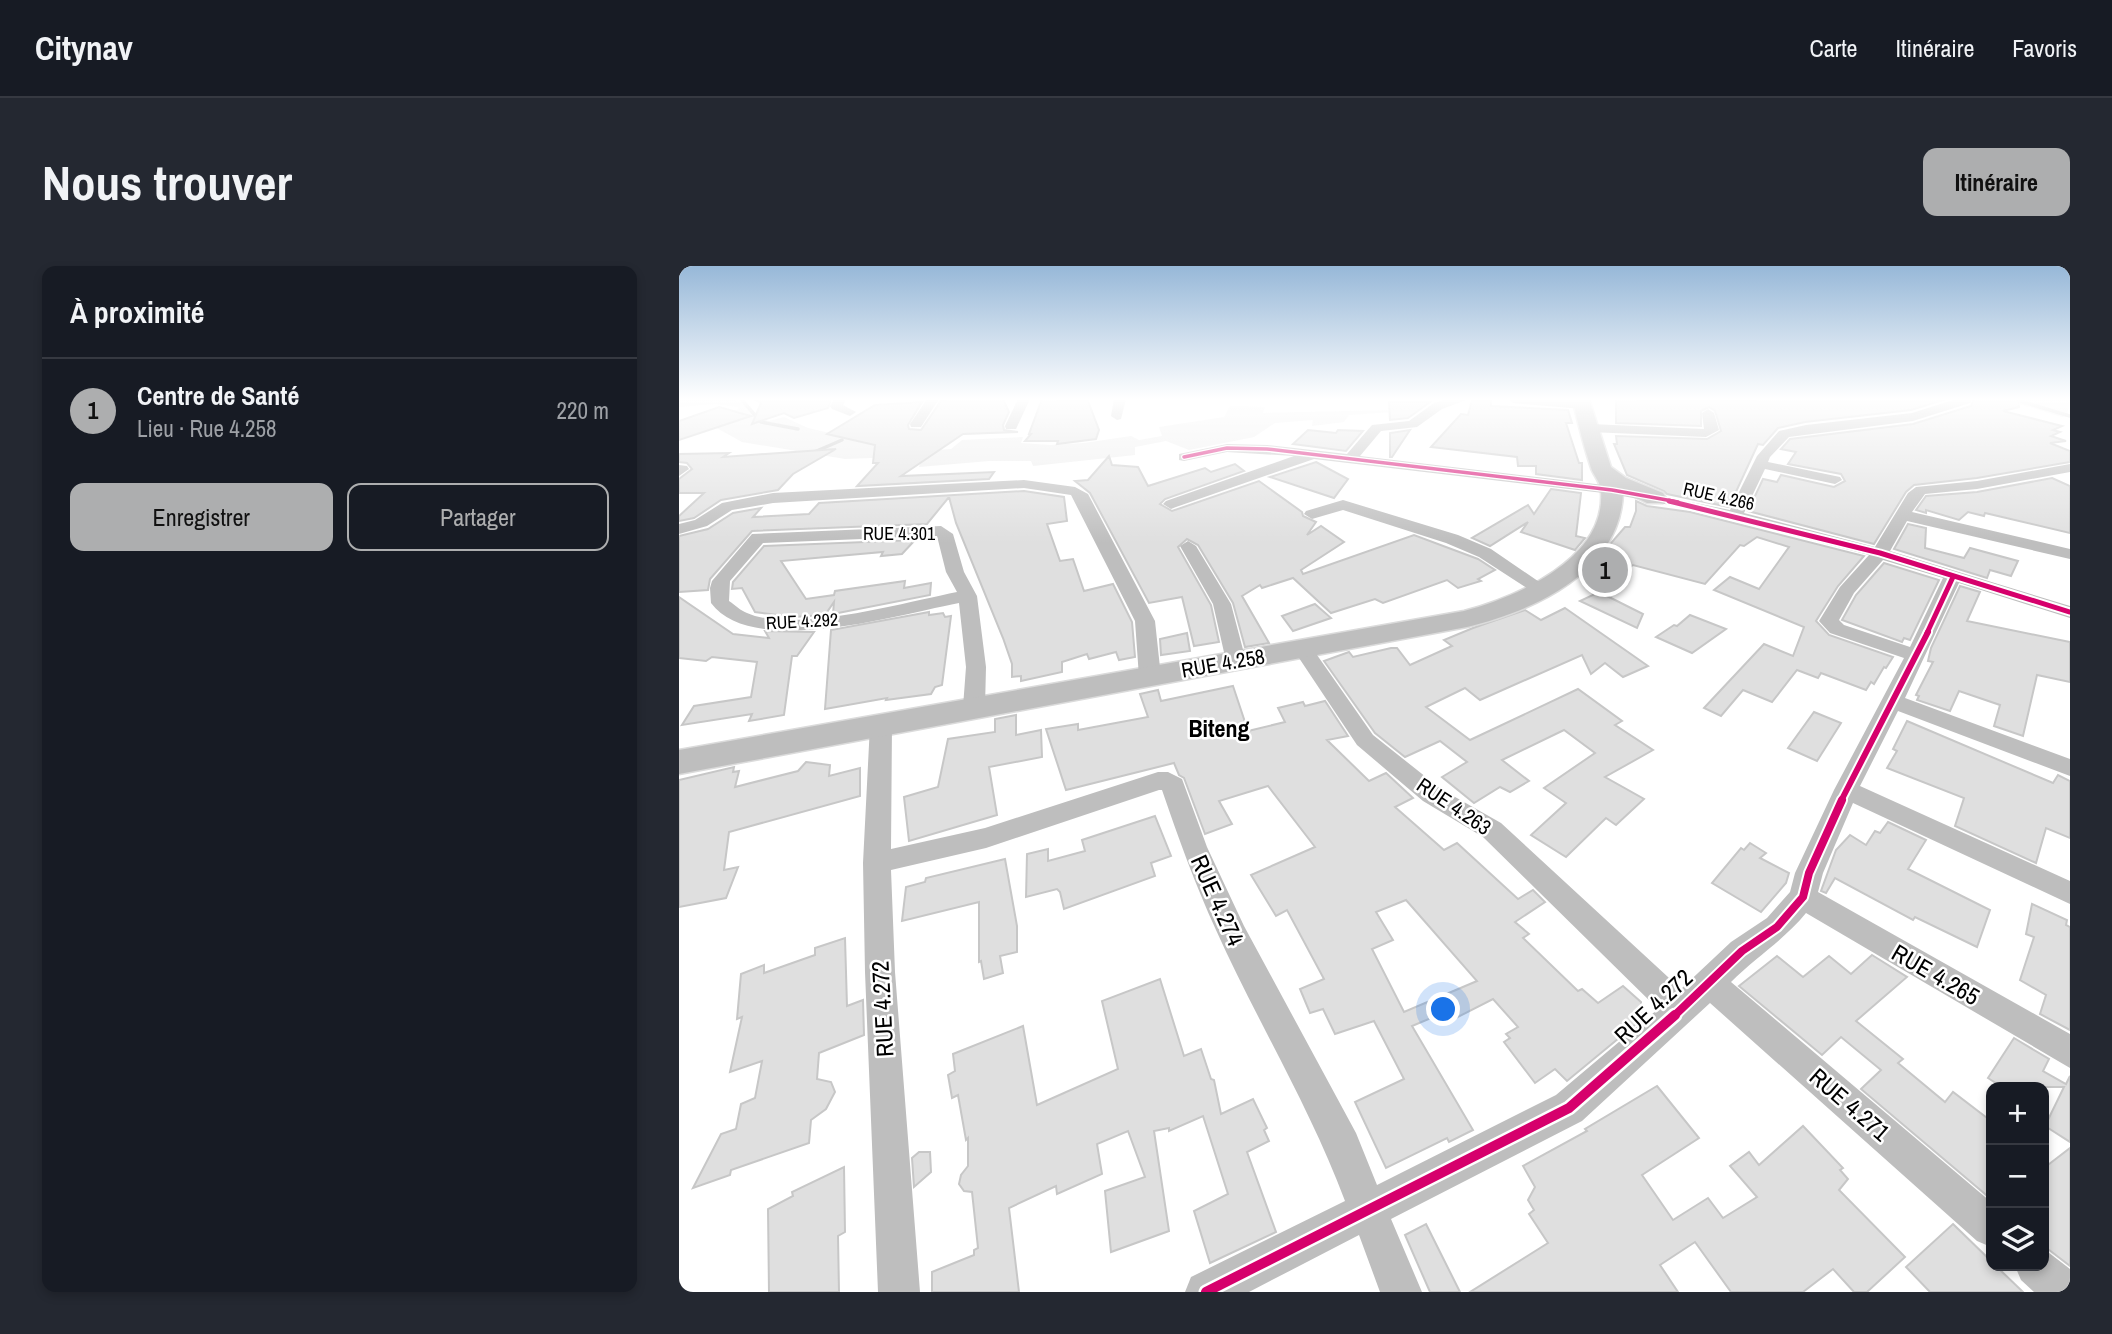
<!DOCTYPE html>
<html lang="fr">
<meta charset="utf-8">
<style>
body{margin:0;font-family:"Archivo Narrow",sans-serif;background:#242831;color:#f1f3f6}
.controls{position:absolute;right:21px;bottom:21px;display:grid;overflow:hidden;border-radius:14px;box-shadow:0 4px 10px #0003}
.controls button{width:63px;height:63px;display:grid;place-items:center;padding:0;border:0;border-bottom:2px solid #363941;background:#171b24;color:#f1f3f6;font:35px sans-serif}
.you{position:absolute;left:765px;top:744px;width:24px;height:24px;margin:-18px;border:5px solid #fff;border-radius:50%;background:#1a73e8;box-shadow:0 0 0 10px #1a73e833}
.badge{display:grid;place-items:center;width:46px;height:46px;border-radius:50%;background:#adaeaf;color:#111;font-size:23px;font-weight:700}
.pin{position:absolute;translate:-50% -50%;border:4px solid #fff;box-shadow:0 2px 7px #0006}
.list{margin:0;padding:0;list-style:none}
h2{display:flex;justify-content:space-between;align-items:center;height:91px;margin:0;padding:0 28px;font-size:30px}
h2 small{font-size:23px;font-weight:400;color:#9ea1a6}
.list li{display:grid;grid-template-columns:46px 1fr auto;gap:21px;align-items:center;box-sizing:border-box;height:105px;padding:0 28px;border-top:2px solid #363941}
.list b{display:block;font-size:26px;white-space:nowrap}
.list p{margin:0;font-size:23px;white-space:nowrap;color:#9ea1a6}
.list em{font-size:23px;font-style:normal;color:#9ea1a6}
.actions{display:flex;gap:14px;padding:21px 28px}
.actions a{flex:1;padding:16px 0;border:2px solid #adaeaf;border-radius:14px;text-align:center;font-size:24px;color:#adaeaf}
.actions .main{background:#adaeaf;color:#111}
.icon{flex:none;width:38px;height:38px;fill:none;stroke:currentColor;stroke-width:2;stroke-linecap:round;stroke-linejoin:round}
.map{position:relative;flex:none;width:1391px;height:1026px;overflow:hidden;border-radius:14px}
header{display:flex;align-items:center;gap:42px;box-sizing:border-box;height:98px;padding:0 35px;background:#171b24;border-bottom:2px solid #363941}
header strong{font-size:33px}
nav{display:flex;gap:38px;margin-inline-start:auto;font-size:24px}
.intro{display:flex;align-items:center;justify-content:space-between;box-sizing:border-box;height:168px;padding:0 42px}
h1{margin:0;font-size:49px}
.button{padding:18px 32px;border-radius:14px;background:#adaeaf;color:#111;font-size:24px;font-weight:700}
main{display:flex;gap:42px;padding:0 42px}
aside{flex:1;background:#171b24;border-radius:14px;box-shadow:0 4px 10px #0003}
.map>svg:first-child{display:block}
</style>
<header>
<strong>Citynav</strong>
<nav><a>Carte</a><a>Itinéraire</a><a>Favoris</a></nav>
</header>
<div class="intro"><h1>Nous trouver</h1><a class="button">Itinéraire</a></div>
<main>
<aside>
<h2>À proximité<small></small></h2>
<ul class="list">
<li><span class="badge">1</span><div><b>Centre de Santé</b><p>Lieu · Rue 4.258</p></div><em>220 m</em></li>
</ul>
<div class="actions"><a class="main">Enregistrer</a><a>Partager</a></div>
</aside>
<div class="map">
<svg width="1391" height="1026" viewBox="0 0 1391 1026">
<rect width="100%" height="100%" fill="#fff"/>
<g fill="#ececec">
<path d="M0,133c23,0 67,-8 75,17l15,5 15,-4 24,11 104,24 39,-3 11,-9 61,-3 -2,6 29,2 34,-2 47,-7 8,4 23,-4 -3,-9 65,-10 6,-11 35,1 -2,6 127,-3 3,2 -44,3 -5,7 -32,4 1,-6 -38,3 -21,14 -65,13 -23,-9 -31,6v8l-102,11 -2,-5h-42l-70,6 3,-11 -77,3 -103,-17 -27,-15 8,-13 16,-5 -1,-2 -23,-3 -36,3z"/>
<path d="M1324,133h67l-3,17 -5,1z"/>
</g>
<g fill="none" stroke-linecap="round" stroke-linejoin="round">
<g stroke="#bfbfbf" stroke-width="3.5">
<path d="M62,133l20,23 37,7"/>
<path d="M1334,133l57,17"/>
<path d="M133,187l30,-13"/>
</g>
</g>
<g fill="#dfdfdf" stroke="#c7c7c7" stroke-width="2" fill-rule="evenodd">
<path d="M75,133h77l-3,9 -34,10 -10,-5 -32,11 9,-21z"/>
<path d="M270,133h54l6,13 -6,13 1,5 14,2 -55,2 -62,42 93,-4 -5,7 -132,7 21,-23h-5l2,-18 -48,-11 48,-29 47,-3 -14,23 1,4 12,1 20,-29z"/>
<path d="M363,133l46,2 11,29 -3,9 -39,5 1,-3h-33l6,-7h-2z"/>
<path d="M937,133l34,1 296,-1 -35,11 -106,12 -27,6 -15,17 -5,-1 -29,63 -62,-13 -3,-3 -37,-16 -13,-31h3l-1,-8 91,3 14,-8 -6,-20 -6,-4 -8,4v15l-85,-3z"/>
<path d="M1295,133h44l1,8 -16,4 59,15 -9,4 7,2 -9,4 15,5 -16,2 20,8v11l-93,16 -63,7 -8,7 -32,52 -126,-33 15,-32 14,3 4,-7 53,12 11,-6 -4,-7 -53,-10 8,-12 -15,-3 9,-10 123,-15 58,-18z"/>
<path d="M793,134l19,1v5l77,4 4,13h-6l13,40h3v17l-46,-6v-8h-18l-1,-9 -86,-10 30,-33 7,1z"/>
<path d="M710,136h41l-22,16 -18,2z"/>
<path d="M40,141l32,9 -72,24v-19z"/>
<path d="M629,164l28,3 2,-3 25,1 -17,20 -53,-7z"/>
<path d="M731,164l-18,27h-2v-24z"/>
<path d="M157,183l-43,25 -15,16 -57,10 -27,18 -15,3v-5l25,-23h-25v-14l13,-10 -5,-6 -8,-1v-8l50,-1 -6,4z"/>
<path d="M430,190l3,9 26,2 10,19 57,-18 6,4 24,-8 9,7 -79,28 -5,5 12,7 87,-30 43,31 1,4 13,6 -9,13 14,-9 23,16 -43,28 2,4 111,-39 64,24 17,11 -17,9 3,2 -23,7 -11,-8 -64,23 -8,-4 -44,14 -38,-35 -31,10 -2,-3 -18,11 27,47 -24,4 -12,-44 -35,-58 -11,-6 -9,8 33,58 8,37 -25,4 -12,-49 -33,6 -59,-110 -15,-12 13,-1z"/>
<path d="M637,196l32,17 -14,19 -64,-21z"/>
<path d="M1373,212l18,8v47l-85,-20 -1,3 -16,-4 -9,8 -33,-10v3l-10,-3 10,-14 51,-4z"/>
<path d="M872,223l30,4 -5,43 9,2 -10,12 -54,-18 7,-10 -38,24 -18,-8 56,-33 6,9z"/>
<path d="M345,225l40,6 3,24 -20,3 13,37 13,-2 11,32 29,-7 19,38 3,35 -16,3 -3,-8 -27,7 -2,-5 -25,8v10l-41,9v-5l-9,1v-13l-9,-26 -47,-115 -7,-26 -22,27 -175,7 -42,48 -2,11 -29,2v-56l29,-7 25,-16 28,-5 -8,9 56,-3 10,-11z"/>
<path d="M957,235l11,5 43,6 174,44 -26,30 -22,35 13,14 64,22 -7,11 -2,-1 -10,17 -3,-2 -5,8 -45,-17 -3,5 -21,-8 -25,32 -29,-12 -22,26 -17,-8 60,-64 29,12 11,-29 -90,-37 16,-13 29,12 30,-42 -32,-10 -13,9 -4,-1 -35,39 -72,-19 -27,18 -21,-10 40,-46h5l6,-16z"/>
<path d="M1229,258l18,4 -1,20 39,10 6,-10 48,13 -7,15 -21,-6 -3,8 -93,-29z"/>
<path d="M236,274l-13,14 -21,2 2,-4 -102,9 25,38 28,-4 1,-4 70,-10 -1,7 27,-5 -1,12 -97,19 1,-12 -9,13 -33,2 -37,-5 -13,-24 -10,1 1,-7 31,-36z"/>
<path d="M1205,297l55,17 -29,60 -6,-2 -2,4 -60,-22 14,-25z"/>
<path d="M1281,320l20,6 -13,29 103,21v40l-33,-7 -14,61 -29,-10 6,-21 -41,-14 -9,20 -33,-11 2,-4 -3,-1 17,-33 -5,-1 3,-13z"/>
<path d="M920,326l44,22 -6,14 -57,-27z"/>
<path d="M0,331l54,37 36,4 -4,-7 49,1 -17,24h-5l-8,59 -35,6 3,-7 -70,11 12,-19 57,-9 6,-35 -45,-5 -6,4 -27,-3z"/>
<path d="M636,338l16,14 -38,13 -11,-15z"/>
<path d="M886,342l83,58 -25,11 -18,-14 -14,11 -9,-19 -102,45 -15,-12 -39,19 44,33 108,-51 44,32 -7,4 38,25 -48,27 39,22 -28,26 -10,-7 -40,39 -35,-22 35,-32 -22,-15 51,-35 -31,-23 -62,30 27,21 -19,11 -10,-5 -26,16 -32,-26 25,-15 -27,-21 -35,16 -30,-24 -51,-72 25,-9 4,5 38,-9h6l13,17 42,-19 -8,-6 29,-12 52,-18 16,10z"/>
<path d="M250,346v3l14,-2 2,4 6,-1 -9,69 -7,2 -4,7 -45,6 1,-2 -62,11 6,-79z"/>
<path d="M1011,349l36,14 -34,24 -36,-16 18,-12 3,1z"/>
<path d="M508,367l3,18 -29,4 -1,-16z"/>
<path d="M554,420l15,45 37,-9 -7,-14 25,-6 2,4 20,-5 23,35 -21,4 42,41 17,-8 27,25 -18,9 49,43 13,-7 61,56 15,-9 12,12 -30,20 14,12 -6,4 55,53 4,-2 16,14 25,-17 18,16 1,17 -75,62 -12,-12 -20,14 -31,-41 6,-4 -4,-4 12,-7 -25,-28 -45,23 -5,-9 -31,13 61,104 -24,12 -2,-4 -61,30 -31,-66 49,-23 -30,-58 -39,13 -12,-25 -13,4 -10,-24 24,-10 -37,-69 -11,6 -25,-41 64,-28 -47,-61 -49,15 13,23 -27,10 -21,-56 -5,-3 -5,-12 -108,27 -20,-61 32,-5v6l70,-13 -8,-23 18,-4 3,11zM727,634l71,81 -73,31 -32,-63 21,-9 -17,-28z"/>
<path d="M1135,446l27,11 -24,38 -29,-13z"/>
<path d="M337,449v20l25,-5 1,27 -53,10 8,48 -88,26 -5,-44 34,-10 10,-48 47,-7v-13z"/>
<path d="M1228,455l146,62 5,-8 12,6v57l-24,-10 -10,35 -81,-37 9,-28 -77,-30 10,-17 -4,-2z"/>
<path d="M127,496l24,3 -1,11 31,-8v28l-131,36 -5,38 14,-3 -12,31 -47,9v-127l55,-13 -1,5 6,-1 -4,16 63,-16z"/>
<path d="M476,550l16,40 -20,7 4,13 -91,33 -4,-17 -3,-3 -31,8 1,-43 21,-5v12l37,-10 -3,-11z"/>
<path d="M1209,556l38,18 -18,29 82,41 -13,37 -62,-30 -2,3 -78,-42 -9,15 -5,-2 15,-41 14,-15 16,10 9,-14 5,2z"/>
<path d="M1071,577l16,10 -6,5 29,15 -3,10 -25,29 -49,-29 29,-35 3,2z"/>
<path d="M326,593l12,67v26l-17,4 3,17 -19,6 -3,-18 -2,1v-60l-77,19 4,-34 19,-5 1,-4z"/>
<path d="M1353,638l35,16 -1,5 4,2v103l-30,-16 6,-19 -26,-15 14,-43 -8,-3z"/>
<path d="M166,672l2,68 16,-6 1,35 -45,18 -2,26 14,3 4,10 -9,17 -15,11 -2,23 -78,27 -1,5 -37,13 28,-54 15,-5 5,-25 14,-6 7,-37 -32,11 12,-55 -5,2 4,-45 23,-9v8l51,-18v-7z"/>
<path d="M1193,689l35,22 -51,44 47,38 -5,4 47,39 8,-10 38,29v78l-130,-110 20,-19 -40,-33 -19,18 -83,-69 38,-30 26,21 26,-21 22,18z"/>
<path d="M481,713l24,77 17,-7 10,30 3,1 7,34 32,-15 14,29 -3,2 5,11 -22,11 29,80 -66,31 -16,-52 34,-17 -25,-78 -34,15v-3l-15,3 15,100 -58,21 -6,-61 40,-14 -17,-46 -31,13 5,30 -45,20 -1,-8 -47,22 10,84h-87v-20l42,-17v-5l4,-2 -6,-56 -8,-1 -5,-7 2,-9 7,-9v-28l-2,2 -8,-45 -6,3 -4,-23 7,-4 -2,-17 70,-28 14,79 81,-36 -16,-68z"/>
<path d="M1335,772l35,21 -6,12 23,13 4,-8v66l-25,-16 19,-39h-62l-14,-9z"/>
<path d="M978,820l42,52 -57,37 31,45 35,-22 15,20 34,-21 -27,-31 19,-14 10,13 44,-39 40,42 -3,2 8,9 -9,11 66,67 -38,35h-13l-21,-23 -30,23h-72l-36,-50 -35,23 18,27h-208l78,-49 -19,-29 5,-4 -6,-10 7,-13 -12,-21 64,-35 -2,-2z"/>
<path d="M1391,882v118l-26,-20v-78z"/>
<path d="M240,886h11l1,20 -17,15 -2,-29z"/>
<path d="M165,901l1,65 -7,4 1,56h-70l-1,-83 25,-13 -1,-4z"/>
<path d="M747,958l34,68h-30l-25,-57z"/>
<path d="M1274,958l38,37v5h5l27,26h-93l-24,-25z"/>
</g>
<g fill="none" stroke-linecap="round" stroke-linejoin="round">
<g stroke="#dbdbdb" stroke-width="3">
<path id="highway" d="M893,133h17l22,68 15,11 37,15 3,5 -3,5h-16l-24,-12c-1,81 -90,120 -156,136l-788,147v-24l785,-139c52,-14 142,-52 137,-119 0,-10 -8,-17 -10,-24 -8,-23 -13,-46 -19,-69z"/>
</g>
<g fill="#bebebe" fill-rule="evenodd">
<path d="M155,133h12l-3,6 13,7 -6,4 -18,-7 -2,-3z"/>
<path d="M248,133h12l-18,28h-10l-1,-3z"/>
<path d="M339,133h12l-14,30h-10l-1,-3z"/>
<path d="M435,133h12l-5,20 -4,1 -6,-4z"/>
<path d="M769,133h21l-27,10 -25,18 -36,4 -21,25 252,30 118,24 27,-54 22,-25 27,-6 106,-12 44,-14h16l-2,4 -57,18 -124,16 -19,20 -2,5 72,15 2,3 -7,4 -70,-15 -21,44 131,34 33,-54 8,-6 61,-6 93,-17v8l-93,17 -52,5 -13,18 158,37v10l-163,-38 -17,30 180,55v12l-111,-35 -54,115 165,61v17l-172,-65 -38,75 210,95v23l-217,-101 -30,70 -5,19 252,142v34l-264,-155c-22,27 -50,44 -75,69l260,220v45l-14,-6 -267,-238 -128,118 -191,98 31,73h-42l-21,-57 -110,57h-64l6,-15 154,-76c-35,-94 -88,-180 -129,-271 -21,-46 -38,-93 -54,-140h-3l-173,58 -95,22 4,102 25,320h-42l-13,-320 -2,-109 7,-138 3,-5 8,-2 8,2 3,5 -1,124 94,-21 173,-56h10l14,7 25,68 37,79 112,207 21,52 179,-90 102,-86 -175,-172 -60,-36 -66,-56 -64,-96 3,-4h14l63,90 68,54 60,34 180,166 50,-47 36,-24 23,-26 5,-19 39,-83 70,-132 -74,-25 -11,-12 21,-34 29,-32 -178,-46 -79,-15 -298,-35 -138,48 -5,2 -8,-5 3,-3 128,-45 -67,-4 -43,9 -5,-1v-6l48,-10 40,1 80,9 25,-29 37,-4 25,-18zM1204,294l60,18 -33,69 -66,-22 -5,-5 15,-27z"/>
<path d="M828,133c20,0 67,-5 81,6l-6,4 -69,-6z"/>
<path d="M1029,143l6,4 5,17 -13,7 -116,-5 -6,-4 6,-4 114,5 -2,-16z"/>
<path d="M0,199l8,1 2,3 -10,7z"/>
<path d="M345,214l51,7 13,7 67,127 6,56 -4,4h-14l-4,-4 -4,-56 -64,-126 -47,-7 -251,15 -41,7 -25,16 -28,8v-10l16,-4 27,-17 51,-10z"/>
<path d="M664,234l115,35 33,14 60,41 -9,5 -6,-1 -57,-37 -33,-14 -103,-33 -31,9 -8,-5 2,-3z"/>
<path d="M262,260l12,8 11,38 13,24 9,71 -1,40 -3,5h-16l-3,-5 3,-40 -7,-64c-58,11 -207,56 -248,0l-1,-15 2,-7 40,-47zM258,270l9,36 11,20c-51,10 -163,42 -210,21 -6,-2 -12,-8 -18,-12l1,-20 33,-38z"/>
<path d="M509,275l8,5 35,58 15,57 -3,4h-14l-3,-4 -13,-57 -33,-58z"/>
<path d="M1365,983l26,20v23h-36l-13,-12 -6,-14h29z"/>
</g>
<use href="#highway" fill="#bebebe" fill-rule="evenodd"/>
<g stroke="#fff" stroke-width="6">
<path id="cycleway-far4" d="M505,191l43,-9 40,1 345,41 66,12"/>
</g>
<g stroke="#fff" stroke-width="9">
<g id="cycleway-far3">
<path d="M990,235l211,52 190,59"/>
<path d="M1248,367l26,-56"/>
</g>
</g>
<g stroke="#fff" stroke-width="10">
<path id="cycleway-far2" d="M1162,535l87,-169"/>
</g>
<g stroke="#fff" stroke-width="12">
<path id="cycleway-far1" d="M994,751l69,-66 35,-24 26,-30 6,-24 33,-73"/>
</g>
<g stroke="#fff" stroke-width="15">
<path id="cycleway" d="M527,1026l363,-184 106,-93"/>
</g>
<use href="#cycleway-far4" stroke="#d6006c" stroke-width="3.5"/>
<use href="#cycleway-far3" stroke="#d6006c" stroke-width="5"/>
<use href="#cycleway-far2" stroke="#d6006c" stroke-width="6"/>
<use href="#cycleway-far1" stroke="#d6006c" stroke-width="8"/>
<use href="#cycleway" stroke="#d6006c" stroke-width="10"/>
</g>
<linearGradient id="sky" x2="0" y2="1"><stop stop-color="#97b8d8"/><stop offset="0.48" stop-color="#fff"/><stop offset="1" stop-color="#fff" stop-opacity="0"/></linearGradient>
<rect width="1391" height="277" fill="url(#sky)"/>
<g text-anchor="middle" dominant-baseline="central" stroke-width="5" stroke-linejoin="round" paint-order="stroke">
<g font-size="18" fill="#000" stroke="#fff">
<text transform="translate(1040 230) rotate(13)">RUE 4.266</text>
<text x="220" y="267">RUE 4.301</text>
<text transform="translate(123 355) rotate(-3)">RUE 4.292</text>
</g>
<g font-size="21" fill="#000" stroke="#fff">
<text transform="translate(544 397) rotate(-10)">RUE 4.258</text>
<text transform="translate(775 540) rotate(34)">RUE 4.263</text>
</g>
<g font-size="24" font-weight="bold" fill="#000" stroke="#fff">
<text x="540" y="462">Biteng</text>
</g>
<g font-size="24" fill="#000" stroke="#fff">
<text transform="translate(539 634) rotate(66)">RUE 4.274</text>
<text transform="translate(1257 708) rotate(30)">RUE 4.265</text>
<text transform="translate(974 740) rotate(-43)">RUE 4.272</text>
<text transform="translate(203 743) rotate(-93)">RUE 4.272</text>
<text transform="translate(1171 838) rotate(41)">RUE 4.271</text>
</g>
</g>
</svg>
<div class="controls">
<button>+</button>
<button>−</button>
<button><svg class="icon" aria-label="layers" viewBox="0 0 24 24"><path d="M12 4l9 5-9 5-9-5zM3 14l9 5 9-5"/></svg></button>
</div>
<div class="you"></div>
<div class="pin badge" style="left:926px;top:304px">1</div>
</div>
</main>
